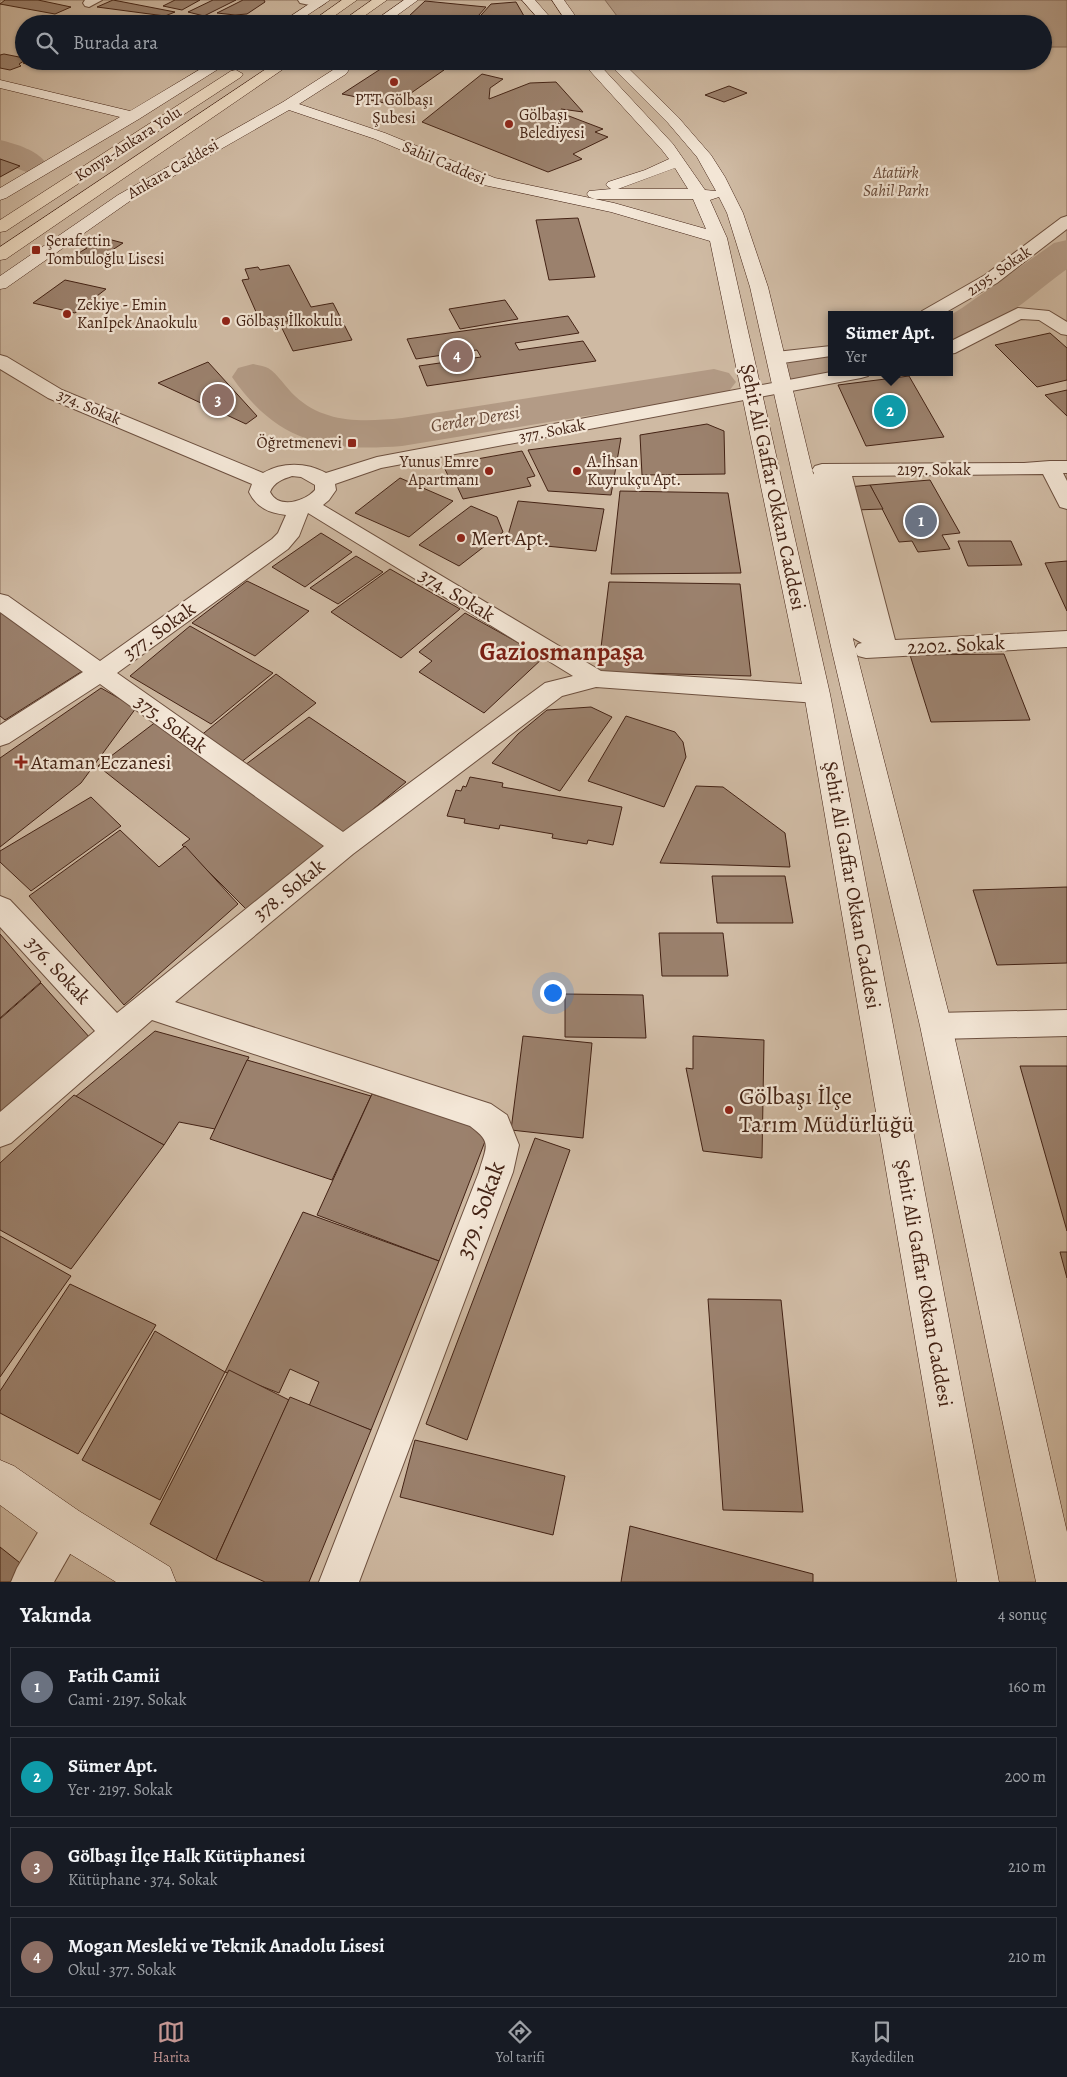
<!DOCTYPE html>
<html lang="tr">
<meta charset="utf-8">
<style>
body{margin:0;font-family:Alegreya,serif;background:#20242c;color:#f1f3f6}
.you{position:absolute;left:552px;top:992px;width:18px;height:18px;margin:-12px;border:4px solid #fff;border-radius:50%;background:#1a73e8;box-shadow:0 0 0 8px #1a73e833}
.badge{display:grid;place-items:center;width:32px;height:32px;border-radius:50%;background:#c59692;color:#fff;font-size:16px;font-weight:700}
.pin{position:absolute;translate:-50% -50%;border:2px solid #fff;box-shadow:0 1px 5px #0006}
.popup{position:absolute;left:828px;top:311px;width:125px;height:65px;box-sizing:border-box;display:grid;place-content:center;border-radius:0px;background:#171b24;filter:drop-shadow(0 1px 4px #0005);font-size:16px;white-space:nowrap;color:#9ea1a6}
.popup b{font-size:19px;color:#f1f3f6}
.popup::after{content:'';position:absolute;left:50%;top:100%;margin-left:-10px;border:10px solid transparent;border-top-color:#171b24}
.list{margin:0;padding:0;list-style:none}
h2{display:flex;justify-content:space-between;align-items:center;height:65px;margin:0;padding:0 20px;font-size:21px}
h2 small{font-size:16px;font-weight:400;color:#9ea1a6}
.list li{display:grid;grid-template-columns:32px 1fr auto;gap:15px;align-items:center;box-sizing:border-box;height:80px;margin:0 10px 10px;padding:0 10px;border:1px solid #363941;border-radius:0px}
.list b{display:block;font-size:19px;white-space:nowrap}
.list p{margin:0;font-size:16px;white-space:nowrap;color:#9ea1a6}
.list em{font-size:16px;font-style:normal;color:#9ea1a6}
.icon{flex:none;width:28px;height:28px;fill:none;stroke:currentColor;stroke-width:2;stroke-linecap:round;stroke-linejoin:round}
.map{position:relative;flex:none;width:1067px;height:1582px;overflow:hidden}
.search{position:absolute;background:#171b24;box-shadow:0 1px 4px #0004;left:15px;right:15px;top:15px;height:55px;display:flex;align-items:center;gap:12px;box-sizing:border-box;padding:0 18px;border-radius:28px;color:#9ea1a6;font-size:19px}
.sheet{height:425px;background:#171b24}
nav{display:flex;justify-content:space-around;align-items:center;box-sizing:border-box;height:70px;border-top:1px solid #363941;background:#171b24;font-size:14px;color:#9ea1a6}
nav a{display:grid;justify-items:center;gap:2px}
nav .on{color:#c59692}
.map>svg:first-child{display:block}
</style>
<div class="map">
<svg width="1067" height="1582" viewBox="0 0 1067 1582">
<rect width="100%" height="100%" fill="#ecd9c0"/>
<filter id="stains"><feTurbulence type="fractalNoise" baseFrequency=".004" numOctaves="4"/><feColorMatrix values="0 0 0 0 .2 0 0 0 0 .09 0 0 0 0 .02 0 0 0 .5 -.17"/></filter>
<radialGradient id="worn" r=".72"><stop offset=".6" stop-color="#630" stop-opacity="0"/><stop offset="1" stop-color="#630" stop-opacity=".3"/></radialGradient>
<path fill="#cfbaa3" stroke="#896e5c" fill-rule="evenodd" d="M0,0h1067v1582h-1067zM24,24h1019v37h-1019zM831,315h118v57h-118z"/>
<path fill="#b39b86" stroke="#866b58" d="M605,0h462v47h-24v-23h-420z"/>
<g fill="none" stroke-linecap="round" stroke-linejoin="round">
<g fill="#b39b86" fill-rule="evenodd">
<path d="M0,140c16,4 37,10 46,23l-5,7 -12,3 -29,-11z"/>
<path d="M1067,240v29c-33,24 -79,67 -118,75v-28l13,-8 92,-65z"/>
<path d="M831,353v19h17l-2,3 -42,8 -15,-4 -6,-9 6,-9z"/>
<path d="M253,364c4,1 11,2 15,4 10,6 18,20 27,28 30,28 69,26 107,22l312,-49 15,4 7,9 -7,9 -15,4 -312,51c-76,6 -125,-4 -170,-69l6,-9z"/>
</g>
</g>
<g fill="#9b816d" stroke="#432214">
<path d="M5,0h33l33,7 -16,7 -55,-10z"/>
<path d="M113,0l62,12 -10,4 -68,-9z"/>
<path d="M175,0h25l-18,10 -19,-4z"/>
<path d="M213,0h23l-32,16 -16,-4z"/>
<path d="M243,0h21l1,2 -18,12 -12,1 -18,-2z"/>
<path d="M425,1l61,6 -15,17 -63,-7z"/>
<path d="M516,2l12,21 -55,1 18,-20z"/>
<path d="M156,20l20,4h-30z"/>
<path d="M4,54l20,4v3l-5,3 2,2 -11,4 -10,-2v-13z"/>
<path d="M27,61h25l-13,7 -16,-5z"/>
<path d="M393,61l51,9 -50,35 -52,-11z"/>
<path d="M482,74l21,5 -13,9 -1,11 41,-16 26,-1 27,30 -22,-3v4l42,16 -8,3 13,5 -35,17 9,5 -34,13 -126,-50z"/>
<path d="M729,86l18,7 -23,9 -19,-7z"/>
<path d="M0,159l20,7 -20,11z"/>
<path d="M578,218l17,59 -46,3 -13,-60z"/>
<path d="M97,236l26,7 -26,17 -20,-6 10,-6 -6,-2z"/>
<path d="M289,265l22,42 22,-4 19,37 -59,11 -14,-29 9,-1 -2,-4 -26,4 -18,-41 7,-1 -4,-10 13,-2 2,3z"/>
<path d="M65,280l41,9 -31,24 -42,-10z"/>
<path d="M505,300l13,19 -58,10 -11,-20z"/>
<path d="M568,316l11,17 -64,10 4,7 64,-9 13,20 -169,25 -8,-20 62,-9 -4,-7 -61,9 -9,-20z"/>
<path d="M1050,333l17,15v32l-30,7 -42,-42z"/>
<path d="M208,362l49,54 -11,8 -88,-41z"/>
<path d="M909,376l35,61 -78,9 -28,-61z"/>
<path d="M1067,390v26l-22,-21z"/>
<path d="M707,424l17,7 1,43 -83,1 -2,-40z"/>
<path d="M621,438l-10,57 -63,-4 -20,-41z"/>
<path d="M522,451l13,25 -8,2 4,8 -68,13 -6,-13h-4l-10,-21z"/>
<path d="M400,478l53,23 -44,36 -54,-24z"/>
<path d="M930,480l30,53 -18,2 8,14 -32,3 -6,-11 -13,1 -29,-57z"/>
<path d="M870,485l13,24 -28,1 -7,-23z"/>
<path d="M620,491l108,2 13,80 -130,1z"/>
<path d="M518,501l86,8 -8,42 -90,-9z"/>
<path d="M471,506l26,11 6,15 -44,34 -40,-21z"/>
<path d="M321,533l31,19 -47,35 -33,-20z"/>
<path d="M958,541h53l11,24 -54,1z"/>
<path d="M356,556l27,16 -45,32 -28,-16z"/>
<path d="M1067,561v50l-22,-48z"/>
<path d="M390,569l70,40 -59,49 -70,-46z"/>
<path d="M247,581l62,30 -54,45 -63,-33z"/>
<path d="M609,582l131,2 11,92 -153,-4z"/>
<path d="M0,607l84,63 -79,50 -5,-4z"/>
<path d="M465,613l79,44 -60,56 -65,-41 13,-11 -13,-9z"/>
<path d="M190,626l83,47 -62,51 -81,-48z"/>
<path d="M1004,654l26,66 -99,2 -21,-67z"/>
<path d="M276,674l40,29 -81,64 -36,-30z"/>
<path d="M101,688l35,20 -55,75 -81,64v-89z"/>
<path d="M591,707l21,10 -52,74 -68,-28 26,-29 29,-24z"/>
<path d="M626,716l49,16 8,10 3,15 -22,50 -76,-26z"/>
<path d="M309,717l97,65 -63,52 -98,-69z"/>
<path d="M157,721l170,122 -80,67 -65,-65 8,-6 -92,-73z"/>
<path d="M470,777l33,6 -1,4 120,20 -9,38 -25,-5 -1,4 -35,-6 1,-4 -53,-9 -1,4 -35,-6 1,-4 -18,-3 9,-26 5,1 2,-5 3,1z"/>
<path d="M696,786l27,1 62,46 5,34 -130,-4z"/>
<path d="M91,797l30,29 -90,65 -31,-29v-11z"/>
<path d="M120,830l39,37 26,-21 53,58 -114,101 -95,-109z"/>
<path d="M712,876h73l8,47h-76z"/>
<path d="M1067,887v76l-70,2 -24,-75z"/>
<path d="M659,933h64l5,43h-66z"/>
<path d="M0,934l41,48 -41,36z"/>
<path d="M41,983l50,56 -91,78v-98z"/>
<path d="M565,994l78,1 3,43 -81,-1z"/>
<path d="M155,1031l94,26 -34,72 -36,-7 -15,23 -89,-48z"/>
<path d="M523,1036l69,7 -9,95 -72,-8z"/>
<path d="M693,1036l71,4 -2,118 -59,-7 -17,-83 7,1z"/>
<path d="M247,1060l124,36 -39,84 -122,-41z"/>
<path d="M1020,1066h47v165z"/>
<path d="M372,1094l117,37 -50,130 -122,-46z"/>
<path d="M74,1095l90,50 -93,124 -71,-39v-67z"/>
<path d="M535,1138l35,12 -103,290 -41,-16z"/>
<path d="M303,1212l136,49 -68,169 -62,-24 10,-24 -29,-13 -11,24 -54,-21z"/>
<path d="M0,1236l71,40 -71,101z"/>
<path d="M1060,1252h7v26z"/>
<path d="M70,1284l86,41 -78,129 -78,-41v-22z"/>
<path d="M708,1299l73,1 22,212 -80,-2z"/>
<path d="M155,1331l70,41 -65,128 -78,-40z"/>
<path d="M229,1370l60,30 -73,160 -66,-36z"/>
<path d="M290,1397l81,33 -62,152h-44l-49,-22z"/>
<path d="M415,1440l150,36 -12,59 -153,-38z"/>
<path d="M630,1526l183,48v8h-192z"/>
<path d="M0,1547l34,27 -6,8h-28z"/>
</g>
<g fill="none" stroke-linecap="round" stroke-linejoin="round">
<g stroke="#6d503f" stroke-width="2">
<g id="street">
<path d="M85,0h17l-13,7 -4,-1 -2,-3z"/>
<path d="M298,0h23l4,3 -6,4 -19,-4z"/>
<path d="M1067,216v13l-70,54 -56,32h-22l3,-4 63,-36 76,-57z"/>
<path d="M1018,308l31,3 18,11v13l-6,-1 -22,-14 -18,-1 -66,34 -6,1v-12z"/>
<path d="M831,346v10l-55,8 -7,-2 -2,-4 2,-4 7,-2z"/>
<path d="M0,355l7,2 55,33 201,83c19,-11 43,-11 63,0l51,-16 454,-85h39l-2,4 -7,2 -480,90 -46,16 1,6 -7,10 -6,5 278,166 216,14 9,3 3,6 -3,6 -9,3 -221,-16 -34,9 -209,158 -178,148 316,102 16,11 12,30 -6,27 -154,410h-40l160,-410c7,-26 14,-29 -9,-46l-318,-106 -141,123 -11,4v-35l95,-81 -95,-104v-31l10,4 107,113 207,-167 -224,-162 -91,59 -9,3v-21l83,-53 -83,-60v-18l8,2 92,65 172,-122 6,-6 8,-18c-17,-2 -29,-7 -37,-23l3,-8 -204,-86 -48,-29zM292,476l9,1 14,8v5c-10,11 -36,20 -45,2 4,-10 13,-13 22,-16zM308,513l265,163 -28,7 -202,149 -226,-159 171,-124 11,-13z"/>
<path d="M1050,461h17v12h-4l4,8v28l-7,-2 -17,-33 -191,2 43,164 172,-9v16l-201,11 -8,-2 -4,-6 4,-6 4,-1 -11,-6 -4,-6 -35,-155 2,-3 -2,-3 3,-4 7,-2 202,-1z"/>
<path d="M1067,1010v26l-131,3 -11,-4 -4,-9 4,-9 11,-4z"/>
<path d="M64,1506l14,6 6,14 -6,14 -24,42h-43l6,-14 33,-56z"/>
</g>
</g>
<g stroke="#432214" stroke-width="1">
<g id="secondary">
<path d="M315,0h15l-36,24h-15z"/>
<path d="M404,0h14l-33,24h-15z"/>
<path d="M522,0h13l21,24h-13z"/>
<path d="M552,0h12l17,24h-13z"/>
<path d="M214,61h17l-92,58 -133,79 -6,2v-12l120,-71 -120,-29v-8l130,31z"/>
<path d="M341,61h14l-9,13 -47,30 86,29 110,45 119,25 92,26 -13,-30h-98l-6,-2 -2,-3 2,-3 22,-2 -5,-4 2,-3 37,-12 24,-11 -7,-9 -81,-89h15l77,83 32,46 11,1 -19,-34 -29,-34 -62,-62h15l57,56 33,38 14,22 18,36 25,74 88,364 96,375 115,506v50h-31l-116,-556 -88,-375 -82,-364 -23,-74 -8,-16 -9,3 17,38 103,456 169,888h-42l-153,-888 -94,-453 -99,-29 -127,-27 -109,-46 -86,-29 -159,91 -124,87 -6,1v-13l118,-81 165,-93 53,-34zM675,168l13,21h-70z"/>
<path d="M0,1460l14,6 65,45 91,56 6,15h-60l-67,-41 -49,-36z"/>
</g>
</g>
<g stroke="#432214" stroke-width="1">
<g id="highway">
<path d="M342,0h15l-34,24h-15z"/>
<path d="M372,0h15l-34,24h-15z"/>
<path d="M278,61h17l-289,198 -6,1v-13z"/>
<path d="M236,70l7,4 -2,3 -235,154 -6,1v-12l231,-149z"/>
</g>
</g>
<use href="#street" fill="#f3e6d6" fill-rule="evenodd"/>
<use href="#secondary" fill="#f3e6d6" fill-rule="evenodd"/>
<use href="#highway" fill="#ecd9c0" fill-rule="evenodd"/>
</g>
<g fill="#8f2418" stroke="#f3e6d6" stroke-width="2">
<circle cx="394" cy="82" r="5"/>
<circle cx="509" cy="124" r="5"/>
<rect x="31" y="245" width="10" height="10" rx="2.5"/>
<circle cx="67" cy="314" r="5"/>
<circle cx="226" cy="321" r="5"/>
<rect x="347" y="438" width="10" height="10" rx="2.5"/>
<circle cx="489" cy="471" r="5"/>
<circle cx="577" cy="471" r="5"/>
<circle cx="461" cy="538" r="5"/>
<path d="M18.5 754.5h5v5h5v5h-5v5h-5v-5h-5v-5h5z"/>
<circle cx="729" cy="1110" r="5"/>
</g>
<g text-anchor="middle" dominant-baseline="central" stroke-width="4.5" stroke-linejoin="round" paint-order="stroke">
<g font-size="16" fill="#432214" stroke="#f3e6d6" text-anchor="start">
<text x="394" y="100" text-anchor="middle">PTT Gölbaşı<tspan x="394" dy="18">Şubesi</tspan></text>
<text x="519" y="115">Gölbaşı<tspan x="519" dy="18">Belediyesi</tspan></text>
<text x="46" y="241">Şerafettin<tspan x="46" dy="18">Tombuloğlu Lisesi</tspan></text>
<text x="77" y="305">Zekiye - Emin<tspan x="77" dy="18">KanIpek Anaokulu</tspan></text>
<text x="236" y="321">Gölbaşı İlkokulu</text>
<text x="342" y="443" text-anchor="end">Öğretmenevi</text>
<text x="479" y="462" text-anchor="end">Yunus Emre<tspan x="479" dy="18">Apartmanı</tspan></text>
<text x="587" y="462">A.İhsan<tspan x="587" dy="18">Kuyrukçu Apt.</tspan></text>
</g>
<g font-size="16" fill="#432214" stroke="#f3e6d6">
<text transform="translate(128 144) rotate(-33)">Konya-Ankara Yolu</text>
<text transform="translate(444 163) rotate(23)">Sahil Caddesi</text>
<text transform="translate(173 169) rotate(-30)">Ankara Caddesi</text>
<text transform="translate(999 271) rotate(-35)">2195. Sokak</text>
<text transform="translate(89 407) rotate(23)">374. Sokak</text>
<text transform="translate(552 431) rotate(-11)">377. Sokak</text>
<text x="934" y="470">2197. Sokak</text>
</g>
<g font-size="16" font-style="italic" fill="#664838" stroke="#f3e6d6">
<text x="896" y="173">Atatürk<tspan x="896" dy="18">Sahil Parkı</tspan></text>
</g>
<g font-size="18" font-style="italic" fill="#654636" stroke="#f3e6d6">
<text transform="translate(475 419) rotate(-9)">Gerder Deresi</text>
</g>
<g font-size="20" fill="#432214" stroke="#f3e6d6">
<text transform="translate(773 487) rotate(78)">Şehit Ali Gaffar Okkan Caddesi</text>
<text transform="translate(457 595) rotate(31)">374. Sokak</text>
<text transform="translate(159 631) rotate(-36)">377. Sokak</text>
<text transform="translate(956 645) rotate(-3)">2202. Sokak</text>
<text transform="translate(171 724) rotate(36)">375. Sokak</text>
<text transform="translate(852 885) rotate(80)">Şehit Ali Gaffar Okkan Caddesi</text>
<text transform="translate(289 890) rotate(-39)">378. Sokak</text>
<text transform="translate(58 970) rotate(47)">376. Sokak</text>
<text transform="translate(924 1283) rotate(80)">Şehit Ali Gaffar Okkan Caddesi</text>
</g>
<g font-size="20" fill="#432214" stroke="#f3e6d6" text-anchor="start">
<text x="471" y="538">Mert Apt.</text>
<text x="31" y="762">Ataman Eczanesi</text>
</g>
<g font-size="24" fill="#432214" stroke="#f3e6d6" text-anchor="start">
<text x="739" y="1096">Gölbaşı İlçe<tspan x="739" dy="28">Tarım Müdürlüğü</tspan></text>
</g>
<g font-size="24" fill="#432214" stroke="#f3e6d6">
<text transform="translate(480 1210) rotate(-70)">379. Sokak</text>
</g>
<g font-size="25" font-weight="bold" fill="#7a1f14" stroke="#f3e6d6">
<text x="562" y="652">Gaziosmanpaşa</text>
</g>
</g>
<rect width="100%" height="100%" filter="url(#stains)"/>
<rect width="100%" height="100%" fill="url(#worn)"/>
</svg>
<div class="you"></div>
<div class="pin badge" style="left:921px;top:521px;background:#6b7280">1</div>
<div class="pin badge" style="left:890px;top:411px;background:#0f9aa8">2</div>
<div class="popup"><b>Sümer Apt.</b>Yer</div>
<div class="pin badge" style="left:218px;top:400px;background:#8d6e63">3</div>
<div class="pin badge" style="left:457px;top:356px;background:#8d6e63">4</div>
<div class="search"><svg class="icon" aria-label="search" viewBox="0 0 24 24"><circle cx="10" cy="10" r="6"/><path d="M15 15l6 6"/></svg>Burada ara</div>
</div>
<section class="sheet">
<h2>Yakında<small>4 sonuç</small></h2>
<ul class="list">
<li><span class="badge" style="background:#6b7280">1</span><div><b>Fatih Camii</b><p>Cami · 2197. Sokak</p></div><em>160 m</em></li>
<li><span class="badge" style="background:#0f9aa8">2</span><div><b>Sümer Apt.</b><p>Yer · 2197. Sokak</p></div><em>200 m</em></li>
<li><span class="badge" style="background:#8d6e63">3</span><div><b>Gölbaşı İlçe Halk Kütüphanesi</b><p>Kütüphane · 374. Sokak</p></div><em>210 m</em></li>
<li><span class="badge" style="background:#8d6e63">4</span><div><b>Mogan Mesleki ve Teknik Anadolu Lisesi</b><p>Okul · 377. Sokak</p></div><em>210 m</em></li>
</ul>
</section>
<nav>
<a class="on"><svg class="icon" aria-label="map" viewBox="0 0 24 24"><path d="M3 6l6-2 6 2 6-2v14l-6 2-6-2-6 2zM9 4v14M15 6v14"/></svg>Harita</a>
<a><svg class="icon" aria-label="directions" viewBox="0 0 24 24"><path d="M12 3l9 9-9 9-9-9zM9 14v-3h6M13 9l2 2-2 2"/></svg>Yol tarifi</a>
<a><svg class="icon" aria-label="saved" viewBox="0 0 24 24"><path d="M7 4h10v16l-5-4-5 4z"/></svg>Kaydedilen</a>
</nav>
